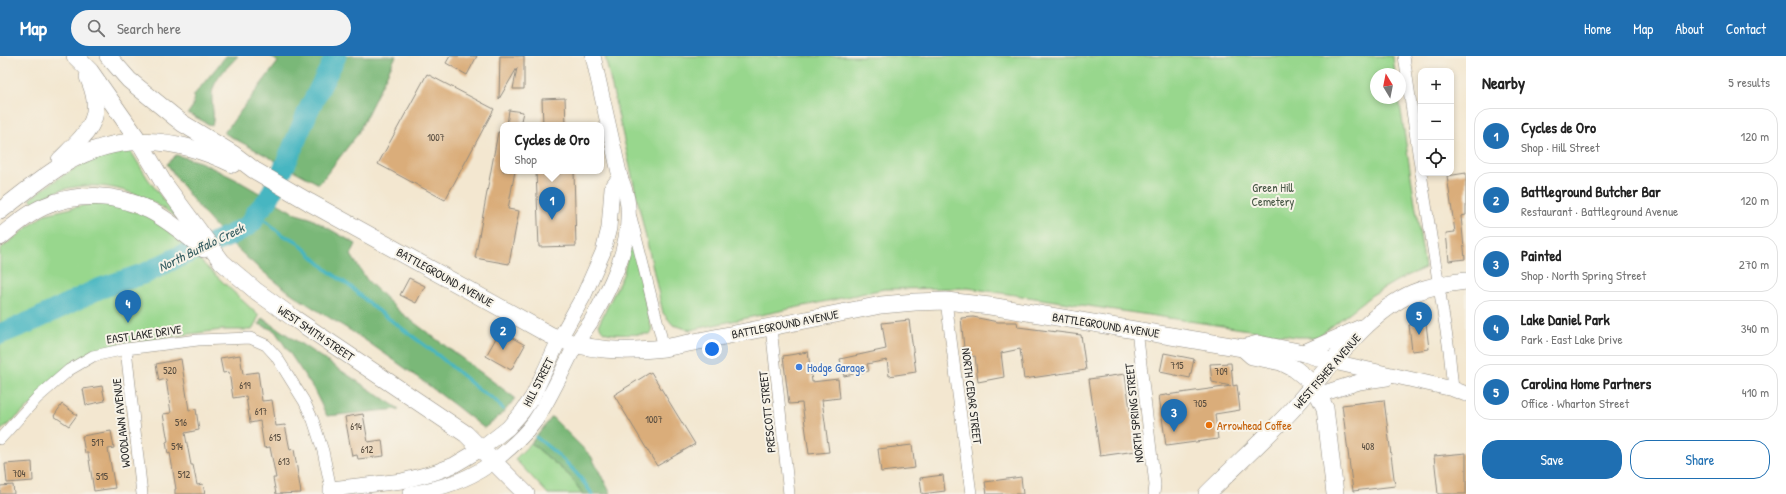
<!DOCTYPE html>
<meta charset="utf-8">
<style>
body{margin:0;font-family:"Patrick Hand",sans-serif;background:#f2f2f2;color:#222}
.controls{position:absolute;right:12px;top:12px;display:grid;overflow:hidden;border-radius:8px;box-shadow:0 2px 6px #0003}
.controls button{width:36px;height:36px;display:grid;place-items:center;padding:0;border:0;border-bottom:1px solid #e0e0e0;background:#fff;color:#222;font:20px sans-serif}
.compass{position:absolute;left:1370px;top:12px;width:36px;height:36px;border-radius:50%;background:#fff;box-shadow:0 2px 6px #0003;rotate:350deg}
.you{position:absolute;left:712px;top:293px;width:14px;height:14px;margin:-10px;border:3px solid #fff;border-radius:50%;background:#1a73e8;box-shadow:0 0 0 6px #1a73e833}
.badge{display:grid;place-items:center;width:26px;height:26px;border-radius:50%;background:#1f6fb2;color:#fff;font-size:13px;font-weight:700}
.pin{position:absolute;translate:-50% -33px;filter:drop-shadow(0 1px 2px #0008)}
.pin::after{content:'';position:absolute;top:21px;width:14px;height:12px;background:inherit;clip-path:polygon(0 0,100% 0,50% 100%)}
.popup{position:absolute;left:500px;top:66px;width:104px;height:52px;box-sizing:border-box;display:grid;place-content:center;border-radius:8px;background:#fff;filter:drop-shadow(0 1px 3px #0005);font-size:13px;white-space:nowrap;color:#767676}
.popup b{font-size:15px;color:#222}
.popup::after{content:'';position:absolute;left:50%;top:100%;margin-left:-8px;border:8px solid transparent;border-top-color:#fff}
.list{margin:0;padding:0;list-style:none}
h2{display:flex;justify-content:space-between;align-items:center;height:52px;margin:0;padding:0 16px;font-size:17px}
h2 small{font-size:13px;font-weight:400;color:#767676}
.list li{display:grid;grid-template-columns:26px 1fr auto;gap:12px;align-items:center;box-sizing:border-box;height:56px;margin:0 8px 8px;padding:0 8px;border:1px solid #e0e0e0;border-radius:16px}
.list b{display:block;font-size:15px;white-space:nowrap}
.list p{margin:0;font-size:13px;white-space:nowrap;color:#767676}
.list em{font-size:13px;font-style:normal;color:#767676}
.actions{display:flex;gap:8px;padding:12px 16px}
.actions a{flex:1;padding:9px 0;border:1px solid #1f6fb2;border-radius:16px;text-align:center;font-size:14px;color:#1f6fb2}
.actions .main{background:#1f6fb2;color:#fff}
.icon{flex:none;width:22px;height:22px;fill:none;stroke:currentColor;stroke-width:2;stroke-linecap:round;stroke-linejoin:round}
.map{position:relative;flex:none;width:1466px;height:438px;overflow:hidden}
header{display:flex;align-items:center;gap:24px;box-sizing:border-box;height:56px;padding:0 20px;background:#1f6fb2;color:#fff}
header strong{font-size:19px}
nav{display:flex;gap:22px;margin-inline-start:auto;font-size:14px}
.search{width:280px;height:36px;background:#f2f2f2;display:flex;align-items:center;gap:10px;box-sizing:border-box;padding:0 14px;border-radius:22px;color:#767676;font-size:15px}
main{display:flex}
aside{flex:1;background:#fff}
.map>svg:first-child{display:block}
</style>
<header>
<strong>Map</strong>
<div class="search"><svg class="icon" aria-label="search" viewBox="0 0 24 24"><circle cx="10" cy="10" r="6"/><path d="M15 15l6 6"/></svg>Search here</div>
<nav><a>Home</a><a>Map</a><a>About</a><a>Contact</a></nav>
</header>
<main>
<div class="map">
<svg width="1466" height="438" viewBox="0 0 1466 438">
<rect width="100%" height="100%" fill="#f7f3e8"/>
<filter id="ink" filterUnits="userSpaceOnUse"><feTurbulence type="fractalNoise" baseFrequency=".025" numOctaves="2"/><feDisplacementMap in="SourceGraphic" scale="8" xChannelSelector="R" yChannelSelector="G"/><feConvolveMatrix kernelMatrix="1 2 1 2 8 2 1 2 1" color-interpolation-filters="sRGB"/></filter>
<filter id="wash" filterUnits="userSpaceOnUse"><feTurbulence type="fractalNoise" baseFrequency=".012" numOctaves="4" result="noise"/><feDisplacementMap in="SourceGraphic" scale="16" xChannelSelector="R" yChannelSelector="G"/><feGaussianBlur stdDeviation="0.9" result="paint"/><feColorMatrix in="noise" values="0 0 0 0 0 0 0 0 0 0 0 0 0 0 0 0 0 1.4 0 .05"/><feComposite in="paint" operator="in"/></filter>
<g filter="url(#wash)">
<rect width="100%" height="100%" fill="#f3e7d0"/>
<g fill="#98d78d" stroke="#62815c">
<path d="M605,0h788l2,18h-19v24h23l26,170 -27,12 -26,15 -54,42h-22l-328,-49 -84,1 -194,41 -17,-5 -10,-12z"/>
<path d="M130,94l18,29 29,39c-33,-25 -74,-40 -116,-28 -9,3 -19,8 -28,12l-3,-3c33,-25 59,-43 100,-49z"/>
<path d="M99,146l55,15 105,99 -7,14h-31l-101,13 -24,8 -96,80v-182l45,-35z"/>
<path d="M632,183l20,92 -2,3c-9,0 -38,2 -46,-2 -3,-2 -4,-5 -5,-8l24,-49z"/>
<path d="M531,387l39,33 13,18h-35l-33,-35z"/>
</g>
<g fill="#7ab878" stroke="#527252">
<path d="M226,0h12c-11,12 -27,25 -26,42 0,10 3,18 0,28l-24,-13 5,-7 1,-11z"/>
<path d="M271,0h125l-39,79 -38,49 -95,-51 54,-71z"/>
<path d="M176,99l24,7 35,17 61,35 14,4 46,26 -5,11 16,25 33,32 115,86c-9,13 -18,21 -31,30 -39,-31 -78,-60 -119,-88 -28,-19 -58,-34 -85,-55 -44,-33 -83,-75 -113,-121z"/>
<path d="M262,262l137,91 -72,7 -14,-28 -38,-57 -16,-7z"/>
<path d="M552,361l39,39 20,38h-28l-13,-18 -39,-33z"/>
</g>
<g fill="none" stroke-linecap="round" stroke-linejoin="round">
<g stroke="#47b6c1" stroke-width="3.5">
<path d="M255,158l10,6 17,15 13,5 32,30 24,17 21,19 67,50 39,33 17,11 8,9"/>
<path d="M536,381c24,19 39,31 56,57"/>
</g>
<path stroke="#47b6c1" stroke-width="21" d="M0,278l37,-15 61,-30 48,-16 30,-15 53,-22 20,-11 4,-4 2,-7 13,-14 18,-37 23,-54 27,-53"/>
</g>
<g id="blocks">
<g fill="#daad7a">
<path d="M450,0h27l-10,19 -21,-12z"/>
<path d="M500,0h24v33h-11l4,-21 -18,31z"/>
<path d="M427,18l67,35 -49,91 -67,-36z"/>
<path d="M565,42l1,27h-23l-1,-26z"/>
<path d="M509,54l14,2 -3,13h-13z"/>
<path d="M498,76l5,1v38h12l-7,38 11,2 -10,53 -34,-6z"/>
<path d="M536,115h38l2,75 -37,1z"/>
<path d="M1466,117v42l-5,1 4,43 -16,2 -3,-28 9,-1 -8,-56z"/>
<path d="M409,222l16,8 -9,17 -16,-8z"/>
<path d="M973,261l25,5h19l1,5 63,8 5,35 -62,9 -4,-30 -19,4 3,24 -26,5 -3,-26 -10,2 -4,-40z"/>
<path d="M909,264l7,52 -27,4 -2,-16 -20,4 2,7 -25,5 -4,-17 46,-10 -4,-26z"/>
<path d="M1426,267l3,26 -17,2 -3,-26z"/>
<path d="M500,275l25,14 -14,25 -25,-14z"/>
<path d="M808,296l4,30 26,-3 2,19 -18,2 7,52 -20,2 -7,-51 -13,1 -6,-48z"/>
<path d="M1164,297l30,6 -4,19 -30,-6z"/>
<path d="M240,299l3,19 15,-2 4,29 10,-1 4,26 9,-1 5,25 4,-1 7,44 -25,1 -3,-16h3l-6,-31 -6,1 -4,-27 -10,2 -4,-27 -13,2 -4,-26 -6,1 -3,-15z"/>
<path d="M181,303l8,51 7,-1 3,21 -14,3 6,32h2l4,20 6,-1 2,10h-30v-5h1l-6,-36 -2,1 -2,-12 2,-1 -5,-27 8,-1 -5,-34 -7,2 -3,-17z"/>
<path d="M1231,307l2,23 4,-1 3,25 -25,4 3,25 -52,7 -7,-50 72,-10 -19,-4 -2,-18z"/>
<path d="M651,316l44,72 -38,22 -43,-71z"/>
<path d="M1125,318l11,77 -36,5 -11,-77z"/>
<path d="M102,330l3,15 -19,4 -3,-16z"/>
<path d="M1384,344l11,86 -42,5 -11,-86z"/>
<path d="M62,348l15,11 -8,11 -15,-10z"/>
<path d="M363,358l5,28 14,-2 2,16 -26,3 -1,-4 -5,1 -7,-39z"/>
<path d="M111,375l3,17 -6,1 7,39 -21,3 -6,-38h-3l-3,-17z"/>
<path d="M912,389l3,23 -34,4 -3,-23z"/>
<path d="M1466,397v41h-28l-4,-38z"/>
<path d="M32,406l1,19 -26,2 -2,-19z"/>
<path d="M943,419l2,16 -23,3 -2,-16z"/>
<path d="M1021,421l2,17h-36l-2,-12z"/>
<path d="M13,429l1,9h-14v-8z"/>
</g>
</g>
</g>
<g filter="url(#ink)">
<use href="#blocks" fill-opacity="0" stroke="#8f897e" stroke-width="1"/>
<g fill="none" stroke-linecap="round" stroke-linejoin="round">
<g stroke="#8f897e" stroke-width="12">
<g id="street">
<path d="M1404,0l17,117"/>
<path d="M1421,117l28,177 4,39"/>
<path d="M631,161l33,131"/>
<path d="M946,245l25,193"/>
<path d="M771,271l18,167"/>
<path d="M1137,274l18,155 -1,9"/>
<path d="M126,293l16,145"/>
<path d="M0,383l37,-41 32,-28 24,-14 33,-7 72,-9 52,-2 16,7 10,11 28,45 9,19 10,31 8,38"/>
</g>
</g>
<g stroke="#8f897e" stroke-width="16">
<g id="secondary">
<path d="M1334,306l119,27 13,5"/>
<path d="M1318,339l41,-13 28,-4"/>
<path d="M331,438v-5l71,-8 34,-9 18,-7 27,-16 27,-21 14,-16 11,-16 26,-56 25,-45 19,-43 6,-24 3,-40 8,-11"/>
<path d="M410,438c29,-5 60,-14 84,-33 14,-11 31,-26 41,-40 16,-24 27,-50 40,-75 4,-8 10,-16 15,-23 20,-34 41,-76 38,-117 -1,-10 -4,-20 -8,-29l-27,-121"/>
</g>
</g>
<g stroke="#8f897e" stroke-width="18">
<g id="primary">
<path d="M75,0l15,15 49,70 24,41 59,80 34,29 39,28 171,115 60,60"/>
<path d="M108,0l21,24 53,43 51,31 21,16 55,32 241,133c36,17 76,17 114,13l217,-43 34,-3 31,-1 44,5 253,42 15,-4 46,9 30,9"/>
<path d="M60,104c27,-27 47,-42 28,-83"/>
<path d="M0,155c21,-16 41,-33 64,-47 56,-33 112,-27 169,0"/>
<path d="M0,181c13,-10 27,-23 43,-30 33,-15 74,-14 106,3 20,10 38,26 55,39"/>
<path d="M1243,292l9,8 29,6 14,7 10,8 9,9 11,22 10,86"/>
<path d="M1304,297l57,-25"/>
<path d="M1207,438c27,-27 56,-53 82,-81 36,-39 75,-99 124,-120 17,-7 35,-10 53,-12"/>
</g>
</g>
<use href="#street" stroke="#fff" stroke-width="11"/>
<use href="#secondary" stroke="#fff" stroke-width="15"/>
<use href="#primary" stroke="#fff" stroke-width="17"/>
</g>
</g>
<circle fill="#3f7fe0" stroke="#f7f3e8" stroke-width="1.5" cx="799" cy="311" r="4"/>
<circle fill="#e8710a" stroke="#f7f3e8" stroke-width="1.5" cx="1209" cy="369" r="4"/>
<g text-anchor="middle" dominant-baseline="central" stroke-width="4" stroke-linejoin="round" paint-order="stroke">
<g font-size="10" fill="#574c3f">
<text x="436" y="81">1007</text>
<text x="1177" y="309">715</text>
<text x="170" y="314">520</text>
<text x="1221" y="315">709</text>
<text x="245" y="329">619</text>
<text x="1200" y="347">705</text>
<text x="261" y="355">617</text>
<text x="654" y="363">1007</text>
<text x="181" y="366">516</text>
<text x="356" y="370">614</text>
<text x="275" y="381">615</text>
<text x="98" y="386">517</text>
<text x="177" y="390">514</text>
<text x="1368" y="390">408</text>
<text x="367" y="393">612</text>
<text x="284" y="405">613</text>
<text x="19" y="417">704</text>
<text x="184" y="418">512</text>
<text x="102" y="420">515</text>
</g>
<g font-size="12" fill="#465644" stroke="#f7f3e8">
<text x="1273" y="131">Green Hill<tspan x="1273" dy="14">Cemetery</tspan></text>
</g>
<g font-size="12" fill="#2b2b2b" stroke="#f7f3e8">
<text transform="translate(445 221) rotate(29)">BATTLEGROUND AVENUE</text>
<text transform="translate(785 268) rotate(-11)">BATTLEGROUND AVENUE</text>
<text transform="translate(1106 269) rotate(9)">BATTLEGROUND AVENUE</text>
<text transform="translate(316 277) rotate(34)">WEST SMITH STREET</text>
<text transform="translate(144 278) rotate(-8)">EAST LAKE DRIVE</text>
<text transform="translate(1327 315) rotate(-49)">WEST FISHER AVENUE</text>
<text transform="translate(538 326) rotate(-63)">HILL STREET</text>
<text transform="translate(972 340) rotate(83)">NORTH CEDAR STREET</text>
<text transform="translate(767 356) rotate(-96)">PRESCOTT STREET</text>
<text transform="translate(1134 357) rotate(-96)">NORTH SPRING STREET</text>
<text transform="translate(121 367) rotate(-96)">WOODLAWN AVENUE</text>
</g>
<g font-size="12" fill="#366cbe" stroke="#f7f3e8" text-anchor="start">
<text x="807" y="311">Hodge Garage</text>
</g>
<g font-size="12" fill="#c56008" stroke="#f7f3e8" text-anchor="start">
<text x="1217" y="369">Arrowhead Coffee</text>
</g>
<g font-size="13" font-style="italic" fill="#355c60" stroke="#f7f3e8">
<text transform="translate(201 191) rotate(-26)">North Buffalo Creek</text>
</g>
</g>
</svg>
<div class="controls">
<button>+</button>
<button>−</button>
<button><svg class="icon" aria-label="locate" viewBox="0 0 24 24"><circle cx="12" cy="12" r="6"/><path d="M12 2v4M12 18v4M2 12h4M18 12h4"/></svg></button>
</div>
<svg class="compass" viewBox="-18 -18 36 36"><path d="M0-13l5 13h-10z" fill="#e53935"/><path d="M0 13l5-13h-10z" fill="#767676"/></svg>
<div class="you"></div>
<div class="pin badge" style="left:552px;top:164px">1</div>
<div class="popup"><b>Cycles de Oro</b>Shop</div>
<div class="pin badge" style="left:503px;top:294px">2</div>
<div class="pin badge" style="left:1174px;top:376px">3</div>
<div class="pin badge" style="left:128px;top:267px">4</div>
<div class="pin badge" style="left:1419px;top:279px">5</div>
</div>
<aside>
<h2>Nearby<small>5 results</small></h2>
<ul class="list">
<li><span class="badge">1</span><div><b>Cycles de Oro</b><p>Shop · Hill Street</p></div><em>120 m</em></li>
<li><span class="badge">2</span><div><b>Battleground Butcher Bar</b><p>Restaurant · Battleground Avenue</p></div><em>120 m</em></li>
<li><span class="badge">3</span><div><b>Painted</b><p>Shop · North Spring Street</p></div><em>270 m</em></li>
<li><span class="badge">4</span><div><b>Lake Daniel Park</b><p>Park · East Lake Drive</p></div><em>340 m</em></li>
<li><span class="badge">5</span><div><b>Carolina Home Partners</b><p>Office · Wharton Street</p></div><em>410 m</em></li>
</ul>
<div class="actions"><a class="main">Save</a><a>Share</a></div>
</aside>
</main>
